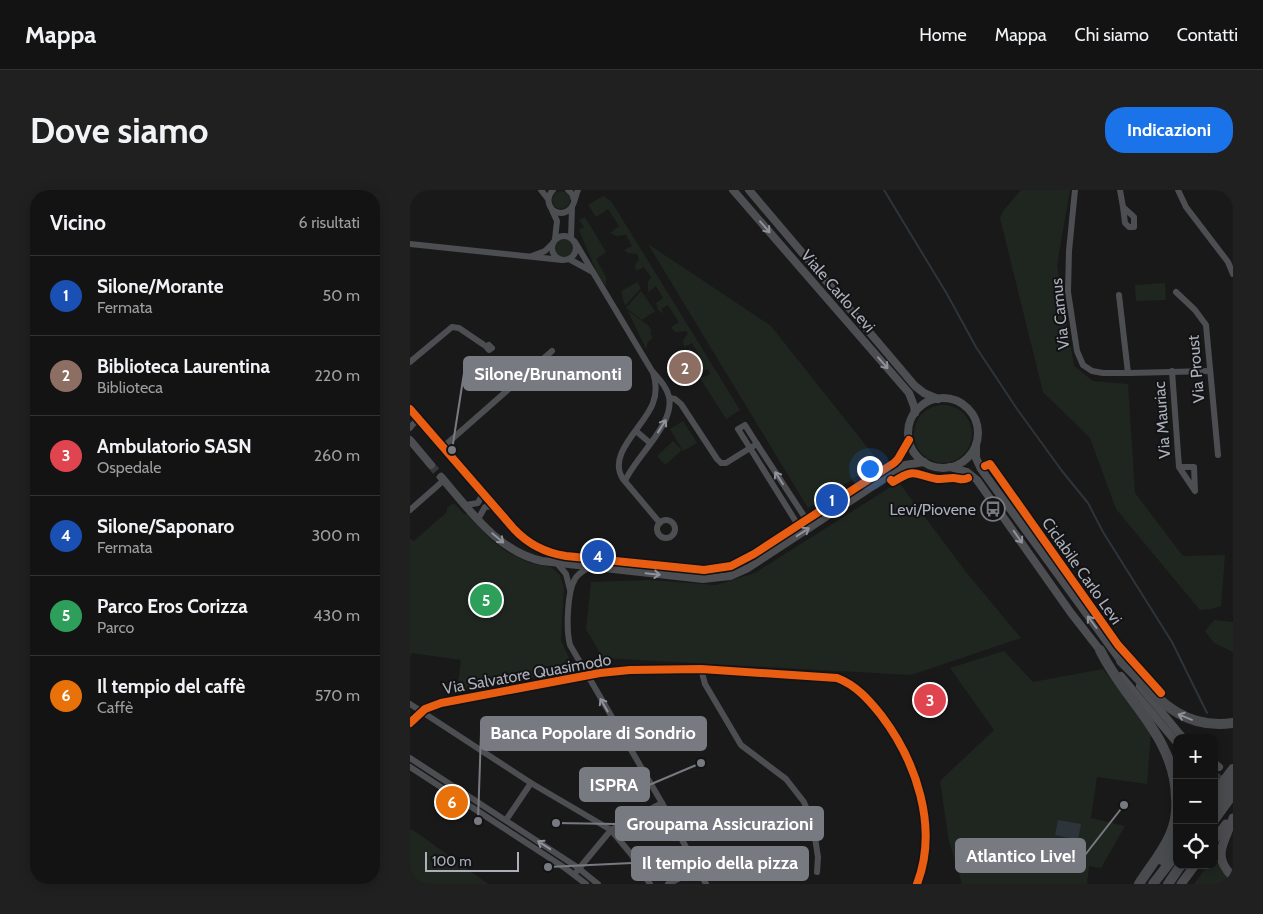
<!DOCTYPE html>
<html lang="it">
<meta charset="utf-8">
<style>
body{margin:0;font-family:Cabin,sans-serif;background:#202021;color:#f1f3f6}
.controls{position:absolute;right:15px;bottom:15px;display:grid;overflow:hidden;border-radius:10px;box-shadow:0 2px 12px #0003}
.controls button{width:45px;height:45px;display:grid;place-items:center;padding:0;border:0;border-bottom:1px solid #323233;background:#131313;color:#f1f3f6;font:25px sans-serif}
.scale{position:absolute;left:15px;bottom:12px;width:94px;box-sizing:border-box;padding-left:5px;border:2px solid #abafb9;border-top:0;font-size:14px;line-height:18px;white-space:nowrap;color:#abafb9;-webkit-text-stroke:4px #131315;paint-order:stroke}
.you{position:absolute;left:459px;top:278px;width:18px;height:18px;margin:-12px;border:4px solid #fff;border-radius:50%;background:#1a73e8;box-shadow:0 0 0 8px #1a73e833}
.badge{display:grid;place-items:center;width:32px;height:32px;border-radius:50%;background:#1a73e8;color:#fff;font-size:16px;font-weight:700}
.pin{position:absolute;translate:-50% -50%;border:2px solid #fff;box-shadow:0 1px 5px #0006}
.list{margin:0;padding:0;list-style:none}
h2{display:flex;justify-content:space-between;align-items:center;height:65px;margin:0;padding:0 20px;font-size:21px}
h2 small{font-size:16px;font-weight:400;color:#9d9ea0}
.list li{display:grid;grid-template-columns:32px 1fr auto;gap:15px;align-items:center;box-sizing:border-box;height:80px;padding:0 20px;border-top:1px solid #323233}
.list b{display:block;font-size:19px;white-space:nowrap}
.list p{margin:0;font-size:16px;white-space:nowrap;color:#9d9ea0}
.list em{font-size:16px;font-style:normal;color:#9d9ea0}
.icon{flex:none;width:28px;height:28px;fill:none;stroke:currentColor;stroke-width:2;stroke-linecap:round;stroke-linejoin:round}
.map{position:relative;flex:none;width:823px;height:694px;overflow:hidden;border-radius:20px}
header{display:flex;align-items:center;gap:30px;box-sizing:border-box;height:70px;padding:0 25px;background:#131313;border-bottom:1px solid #323233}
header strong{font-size:24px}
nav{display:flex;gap:28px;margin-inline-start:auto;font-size:18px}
.intro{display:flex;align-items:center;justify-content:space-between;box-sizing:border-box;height:120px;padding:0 30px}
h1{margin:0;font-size:35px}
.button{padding:12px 22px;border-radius:20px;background:#1a73e8;color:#fff;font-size:18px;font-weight:700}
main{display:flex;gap:30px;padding:0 30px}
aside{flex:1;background:#131313;border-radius:20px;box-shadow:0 2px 12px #0003}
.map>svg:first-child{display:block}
</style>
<header>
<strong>Mappa</strong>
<nav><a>Home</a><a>Mappa</a><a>Chi siamo</a><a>Contatti</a></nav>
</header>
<div class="intro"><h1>Dove siamo</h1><a class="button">Indicazioni</a></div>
<main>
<aside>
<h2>Vicino<small>6 risultati</small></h2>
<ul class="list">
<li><span class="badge" style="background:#1a4fb4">1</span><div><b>Silone/Morante</b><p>Fermata</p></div><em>50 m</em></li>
<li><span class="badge" style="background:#8d6e63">2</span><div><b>Biblioteca Laurentina</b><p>Biblioteca</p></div><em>220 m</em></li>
<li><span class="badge" style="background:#e0444e">3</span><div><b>Ambulatorio SASN</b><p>Ospedale</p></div><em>260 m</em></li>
<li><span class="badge" style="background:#1a4fb4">4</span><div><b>Silone/Saponaro</b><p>Fermata</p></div><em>300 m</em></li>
<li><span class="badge" style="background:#2e9e5b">5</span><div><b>Parco Eros Corizza</b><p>Parco</p></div><em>430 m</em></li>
<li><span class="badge" style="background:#e8710a">6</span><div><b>Il tempio del caffè</b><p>Caffè</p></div><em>570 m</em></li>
</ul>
</aside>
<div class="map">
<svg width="823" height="694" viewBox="0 0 823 694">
<rect width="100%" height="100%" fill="#191919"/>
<g fill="#1f2620">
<path d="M611,0h49l-13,75 17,101 19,15 35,3 7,109 48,63 42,-1 -4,51 -10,3 -11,1 -84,-101 -26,-71 -47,-46 -43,-174 4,-8z"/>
<circle cx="151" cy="10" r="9"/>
<path d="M193,6l8,5 129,209 -14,9 -26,-41 11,-4 -3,-5 -9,4 -5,-8 8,-5 -10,-17 -8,4 -1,-7 5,-6 -2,-3 -11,1 -4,-5 8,-5 -11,-17 -7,4 3,5 -6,-4 -2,-7 7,-5 -7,-12 -8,6v-10l3,-5 -7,-10 -8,4 -1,-6 4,-6 -2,-5 -9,-1 -4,-3 8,-4 -6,-11 -10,1 -6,-3 9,-7 -11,-17 -12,8 -8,-12z"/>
<path d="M175,27l21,35 -10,7 10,18v9l-9,-13 -18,-43 5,-3 -5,-7z"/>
<circle cx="154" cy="58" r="9"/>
<path d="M238,54l123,82 108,136 -71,46z"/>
<path d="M227,92l4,6 -16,18 -4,-15z"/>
<path d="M755,93l1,17 -30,1 -1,-16z"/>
<path d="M231,101l14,20 -13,9 -16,-12z"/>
<path d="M218,121l20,14 4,7 -2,1 3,5 -5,4 -2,7z"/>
<circle cx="533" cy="244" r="29"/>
<path d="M273,231l14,22 -14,8 -13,-22z"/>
<path d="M263,251l9,9 -17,15 -8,-9z"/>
<path d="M490,294l66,88 55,66 -110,37 -308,-17 -17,-29 5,-47 59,-2 66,5 39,-12 134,-85z"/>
<path d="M42,314h3l9,10h4l22,25 17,13 23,11 21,4 9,8 4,13 -3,52 11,25 -4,6 -111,21 4,-32 -50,-7 -1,6v-120l4,2 33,-29v-4z"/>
<path d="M804,430l19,2v30l-19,-9 -9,-12z"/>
<path d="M594,461l29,31 70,-13 48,63 -4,52 -50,-7 -6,41 34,8 -24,42 -12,-2 -2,18h-125l-13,-43 -9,-60 54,-51 -44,-62z"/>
<path d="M0,639l6,3 72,52h-78z"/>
<path d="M807,663l3,15 13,16h-39l14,-19h6v-8z"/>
</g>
<path fill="#2d343a" d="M648,630l23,4 -3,16 -23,-5z"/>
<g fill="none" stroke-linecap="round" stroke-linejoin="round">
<path stroke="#2d343a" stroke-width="2" d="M474,0l63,104 29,53 41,62 45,62 26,32 15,29 69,110 35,71"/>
<g stroke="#363739" stroke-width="8" stroke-dasharray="8 4" stroke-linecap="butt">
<path d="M37,261l10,12"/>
<path d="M21,275l10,12"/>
<path d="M804,585l13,9"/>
</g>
<g stroke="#4d4e52" stroke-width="6">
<path d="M131,0l7,9"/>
<path d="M143,0c-13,14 5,31 17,19 5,-4 5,-13 8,-19"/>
<path d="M158,0l4,4 2,6"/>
<path d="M665,0l-6,61 -1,41 9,59 6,14 9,6 11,2h27l80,-2"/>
<path d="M710,0l3,17 11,10v10h-5l-4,-4 -2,-16"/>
<path d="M768,0l8,17 42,55 5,12"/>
<path d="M142,20l5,11 -2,18"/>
<circle cx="154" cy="58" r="12"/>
<path d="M161,47l1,-30"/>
<path d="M165,52l77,129c7,8 15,16 17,26 6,27 -33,59 -44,84"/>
<path d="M0,54l152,16"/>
<path d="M122,66l13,-5 8,-8"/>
<path d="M159,69l22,12"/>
<path d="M766,102l19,18 11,15 12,130"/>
<path d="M709,105l9,78"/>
<path d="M79,155l3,3 -3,2 -2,-2z"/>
<path d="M0,172l42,-35 7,1 28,19"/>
<path d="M762,181l7,96 16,24 -1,-24h-15"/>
<path d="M243,182c3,10 4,21 0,31 -8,23 -47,51 -30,76l37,44"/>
<path d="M260,208l5,1 6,5 36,55 4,4h5l24,-15 -12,-19 7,-4 12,19"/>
<path d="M0,238l4,-5 6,-2"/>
<path d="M226,241l14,12"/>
<path d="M33,257l109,-96"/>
<path d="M56,315l12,-2 5,-10"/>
<path d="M0,320l34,-30"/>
<path d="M68,329l7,-12 10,-1"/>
<circle cx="256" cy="339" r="9"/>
<path d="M388,335l-48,-77 7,-4 49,75"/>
<path d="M147,373l9,11 4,16"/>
<path d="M180,377c-5,3 -12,6 -15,12 -8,13 -9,51 -5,66l92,158 44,81"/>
<path d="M291,479l4,15 36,61 45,34 18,23 9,23 5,32 -1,15"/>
<path d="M0,514l121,79 80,47 20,24 19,30"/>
<path d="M0,533l15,-14 16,-6 159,-30 30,-3 71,-1 136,9c19,7 32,22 44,37 35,46 58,112 36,169"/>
<path d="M0,568l167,109 21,17"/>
<path d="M0,577l155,101 21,16"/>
<path d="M96,630l25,-37"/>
<path d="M167,681l34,-41 51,-27"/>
<path d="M258,694l30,-15"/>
</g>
<g stroke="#4d4e52" stroke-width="8">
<path d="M323,0l176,203 5,13 1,7"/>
<path d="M339,0l166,196 9,7 14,6"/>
<circle cx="533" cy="243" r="35"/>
<path d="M0,219l37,42"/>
<path d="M0,250l21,25"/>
<path d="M566,255v13l5,11 142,195"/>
<path d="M47,273c12,14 24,27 36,41 21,25 39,47 73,52l142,14 23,-4 18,-9 136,-87 13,-11 11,-19"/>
<path d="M540,277l17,5 10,8 94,133 32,41"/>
<path d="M31,287c28,32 57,75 101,84l161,18 27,-3 18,-8 157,-103 19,-3"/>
<path d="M711,486l56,67"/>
<path d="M730,496l43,52"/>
<path d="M804,573l5,4"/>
</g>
<g stroke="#4c4c50" stroke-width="9">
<path d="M823,628c-7,23 -23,37 0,59"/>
<path d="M804,650l12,-16"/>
<path d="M771,694l14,-19"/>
</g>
<g stroke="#4a4b4e" stroke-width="10">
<path d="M690,460c25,52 75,86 76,148 1,12 -1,26 -6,37 -8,18 -21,33 -31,49"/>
<path d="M711,471c34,33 58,70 112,62"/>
<path d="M804,630l19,-26"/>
<path d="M752,670l15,-19"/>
<path d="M743,694l24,-31"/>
<path d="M758,694l13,-19"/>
</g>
<g stroke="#4a4b4e" stroke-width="10">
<path d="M804,604l19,-25"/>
<path d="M808,611l15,-20"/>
</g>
<g stroke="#131315" stroke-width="11">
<g id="cycleway">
<path d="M0,219l104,120c14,15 32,24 52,27l138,14 27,-4 23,-12 140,-91 4,-4 11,-19"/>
<path d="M575,276l5,-2 128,181 43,48"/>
<path d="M481,290l2,2c23,-15 21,-7 44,-3 6,0 11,-1 16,-1 6,0 9,3 15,0"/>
<path d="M0,533l15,-14 16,-6 159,-30 30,-3 71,-1 136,9c19,7 32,22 44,37 35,46 58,112 36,169"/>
</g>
</g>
<use href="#cycleway" stroke="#e95d12" stroke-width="8"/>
</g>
<defs><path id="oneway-shaft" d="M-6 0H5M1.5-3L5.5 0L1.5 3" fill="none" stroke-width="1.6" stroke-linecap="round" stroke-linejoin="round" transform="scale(1.25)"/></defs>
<g stroke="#8f929a">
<use href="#oneway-shaft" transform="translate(355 37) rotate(49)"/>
<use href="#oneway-shaft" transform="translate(473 173) rotate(49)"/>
<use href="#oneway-shaft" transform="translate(252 236) rotate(-58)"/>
<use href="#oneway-shaft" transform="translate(369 288) rotate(-123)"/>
<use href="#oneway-shaft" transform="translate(393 342) rotate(-33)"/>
<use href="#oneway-shaft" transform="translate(608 347) rotate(55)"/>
<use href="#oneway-shaft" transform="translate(88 348) rotate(40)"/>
<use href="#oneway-shaft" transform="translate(243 384) rotate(6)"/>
<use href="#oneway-shaft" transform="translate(682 432) rotate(-127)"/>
<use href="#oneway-shaft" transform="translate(194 515) rotate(-120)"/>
<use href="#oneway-shaft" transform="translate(134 655) rotate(-147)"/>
</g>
<use stroke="#8e9199" href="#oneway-shaft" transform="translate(775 527) rotate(-158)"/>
<defs>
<g id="bus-ring" transform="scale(1.25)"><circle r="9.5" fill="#131315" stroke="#787a81" stroke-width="1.5"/><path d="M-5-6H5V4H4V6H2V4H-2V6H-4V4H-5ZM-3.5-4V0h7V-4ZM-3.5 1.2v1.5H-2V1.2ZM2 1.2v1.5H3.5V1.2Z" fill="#787a81"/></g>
</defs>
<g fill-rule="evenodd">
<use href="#bus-ring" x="583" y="319"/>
</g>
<g text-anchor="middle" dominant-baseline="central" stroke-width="4" stroke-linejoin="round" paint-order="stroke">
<g font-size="16" fill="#abafb9" stroke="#131315">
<text transform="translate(428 101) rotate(49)">Viale Carlo Levi</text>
<text transform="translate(650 124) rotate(-96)">Via Camus</text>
<text transform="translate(786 179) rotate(-95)">Via Proust</text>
<text transform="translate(752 230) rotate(-94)">Via Mauriac</text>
<text transform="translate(672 381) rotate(55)">Ciclabile Carlo Levi</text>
<text transform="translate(117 484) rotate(-10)">Via Salvatore Quasimodo</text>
</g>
<g font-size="16" fill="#abafb9" stroke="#131315" text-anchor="end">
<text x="566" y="319">Levi/Piovene</text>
</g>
</g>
<path fill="none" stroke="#787a81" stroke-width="2" d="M42 260L54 183M68 631L71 543M291 573L239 595M146 633L206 634M714 615L675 665M138 677L222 673"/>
<g fill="#787a81" stroke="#131315" stroke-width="2">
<circle cx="42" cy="260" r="5"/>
<circle cx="68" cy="631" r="5"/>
<circle cx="291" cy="573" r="5"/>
<circle cx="146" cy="633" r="5"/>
<circle cx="714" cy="615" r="5"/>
<circle cx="138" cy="677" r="5"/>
</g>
<g fill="#787a81" stroke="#787a81" stroke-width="2">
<rect x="54" y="167" width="167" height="33" rx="5"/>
<rect x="71" y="527" width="225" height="33" rx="5"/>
<rect x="170" y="578" width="69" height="33" rx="5"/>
<rect x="206" y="617" width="207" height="33" rx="5"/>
<rect x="546" y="649" width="129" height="33" rx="5"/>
<rect x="222" y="657" width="176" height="33" rx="5"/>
</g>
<g font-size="18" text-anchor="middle" font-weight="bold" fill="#fff">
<text x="138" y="190">Silone/Brunamonti</text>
<text x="183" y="549">Banca Popolare di Sondrio</text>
<text x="204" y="601">ISPRA</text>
<text x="310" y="640">Groupama Assicurazioni</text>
<text x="611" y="672">Atlantico Live!</text>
<text x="310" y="679">Il tempio della pizza</text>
</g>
</svg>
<div class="controls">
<button>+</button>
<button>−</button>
<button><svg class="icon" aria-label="locate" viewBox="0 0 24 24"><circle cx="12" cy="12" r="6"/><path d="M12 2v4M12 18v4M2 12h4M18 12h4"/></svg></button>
</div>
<div class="scale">100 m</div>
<div class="you"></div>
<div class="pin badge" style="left:422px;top:310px;background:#1a4fb4">1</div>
<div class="pin badge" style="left:275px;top:178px;background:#8d6e63">2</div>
<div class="pin badge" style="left:520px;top:510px;background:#e0444e">3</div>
<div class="pin badge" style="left:188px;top:366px;background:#1a4fb4">4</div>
<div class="pin badge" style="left:76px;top:410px;background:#2e9e5b">5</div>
<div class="pin badge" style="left:42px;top:612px;background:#e8710a">6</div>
</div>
</main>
